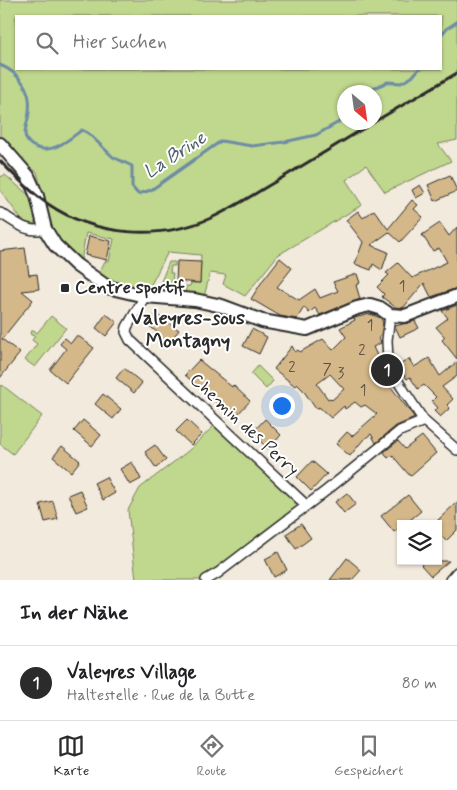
<!DOCTYPE html>
<html lang="de">
<meta charset="utf-8">
<style>
body{margin:0;font-family:Mynerve,sans-serif;background:#f2f2f2;color:#202124}
.controls{position:absolute;right:15px;bottom:15px;display:grid;overflow:hidden;border-radius:0px;box-shadow:0 1px 4px #0004}
.controls button{width:45px;height:45px;display:grid;place-items:center;padding:0;border:0;border-bottom:1px solid #e0e0e0;background:#fff;color:#202124;font:25px sans-serif}
.compass{position:absolute;left:337px;top:85px;width:45px;height:45px;border-radius:50%;background:#fff;box-shadow:0 1px 4px #0004;rotate:151deg}
.you{position:absolute;left:281px;top:405px;width:18px;height:18px;margin:-12px;border:4px solid #fff;border-radius:50%;background:#1a73e8;box-shadow:0 0 0 8px #1a73e833}
.badge{display:grid;place-items:center;width:32px;height:32px;border-radius:50%;background:#2b2b2b;color:#fff;font-size:16px;font-weight:700}
.pin{position:absolute;translate:-50% -50%;border:2px solid #fff;box-shadow:0 1px 5px #0006}
.list{margin:0;padding:0;list-style:none}
h2{display:flex;justify-content:space-between;align-items:center;height:65px;margin:0;padding:0 20px;font-size:21px}
h2 small{font-size:16px;font-weight:400;color:#757577}
.list li{display:grid;grid-template-columns:32px 1fr auto;gap:15px;align-items:center;box-sizing:border-box;height:75px;padding:0 20px;border-top:1px solid #e0e0e0}
.list b{display:block;font-size:19px;white-space:nowrap}
.list p{margin:0;font-size:16px;white-space:nowrap;color:#757577}
.list em{font-size:16px;font-style:normal;color:#757577}
.icon{flex:none;width:28px;height:28px;fill:none;stroke:currentColor;stroke-width:2;stroke-linecap:round;stroke-linejoin:round}
.map{position:relative;flex:none;width:457px;height:580px;overflow:hidden}
.search{position:absolute;background:#fff;box-shadow:0 1px 4px #0004;left:15px;right:15px;top:15px;height:55px;display:flex;align-items:center;gap:12px;box-sizing:border-box;padding:0 18px;border-radius:0px;color:#757577;font-size:19px}
.sheet{height:140px;background:#fff}
nav{display:flex;justify-content:space-around;align-items:center;box-sizing:border-box;height:70px;border-top:1px solid #e0e0e0;background:#fff;font-size:14px;color:#757577}
nav a{display:grid;justify-items:center;gap:2px}
nav .on{color:#2b2b2b}
.map>svg:first-child{display:block}
</style>
<div class="map">
<svg width="457" height="580" viewBox="0 0 457 580">
<rect width="100%" height="100%" fill="#f2eadc"/>
<filter id="ink" filterUnits="userSpaceOnUse"><feTurbulence type="fractalNoise" baseFrequency=".02" numOctaves="2"/><feDisplacementMap in="SourceGraphic" scale="10" xChannelSelector="R" yChannelSelector="G"/><feConvolveMatrix kernelMatrix="1 2 1 2 8 2 1 2 1" color-interpolation-filters="sRGB"/></filter>
<g filter="url(#ink)">
<g fill="#c0d78e" stroke="#76815c" fill-rule="evenodd">
<path d="M0,0h457v140l-19,4 13,17 -66,31 -19,-27 -20,15 16,25 -84,50 -33,41 -22,-12 3,-9 -16,-2 -7,28 -18,-2 1,-13h4l1,-3h9l1,-28 -33,-3 -21,40 -30,-8 -15,-6 -2,-7 5,-10h4l5,-22 -28,-6 -5,28 -23,-21 -7,-11 -14,-57 -10,-7 -27,-28zM16,16h425v53h-425zM344,92h30v30h-30z"/>
<path d="M5,175l26,22 6,20 -3,7 -6,2 -4,-3 -24,-33v-13z"/>
<path d="M169,262h6v4h-4l-1,7h3l-1,8 7,1v2l-10,-2 -2,15 -12,-1z"/>
<path d="M51,316l15,12 -31,39 -10,-7 12,-16 -5,-4 3,-4 -4,-1 -1,-3 4,-2 3,3z"/>
<path d="M258,366l15,15 -7,8 -15,-15z"/>
<path d="M2,385l40,31 -29,38 -13,-10v-57z"/>
<path d="M217,423l89,82 -101,75h-69l-8,-70 12,-22 48,-37z"/>
</g>
<g fill="none" stroke-linecap="round" stroke-linejoin="round">
<g stroke="#6d8ca5" stroke-width="3">
<path d="M441,35l5,-6 11,-7"/>
<path d="M0,65c19,8 32,24 29,46 0,7 -4,16 -4,23 0,5 4,10 8,12 18,10 35,-6 49,-16l6,3 25,24 19,9v21l6,7 13,-4 70,-49 31,5 32,-4 32,-7 23,-13 5,-7"/>
<path d="M365,92l8,-4 15,-6 13,1 11,-6 7,-8"/>
</g>
</g>
<g fill="#d5b889" stroke="#2b2b2b" fill-rule="evenodd">
<path d="M450,175l7,16 -22,10 -7,-16z"/>
<path d="M420,185l5,8 -9,5 -4,-8z"/>
<path d="M412,200l6,5 -4,4 9,8 -11,12 -12,13 -11,-10 -18,13 17,7 -6,18 -9,-6 -2,6 -16,-6 8,-22 -17,-22 12,-9 5,7 11,-8 14,19z"/>
<path d="M440,223l9,13 8,-9v61l-26,9 -7,-14 -21,25 -8,-1 -13,-10 2,-3 -7,-7 12,-12 -3,-2 12,-10 14,15 35,-16 -8,-14 -6,3 -11,-16z"/>
<path d="M89,236l22,5 -4,19 -22,-5z"/>
<path d="M25,248l4,27 8,-1 2,15 -17,2 11,9 -31,39 18,14 -20,25v-127z"/>
<path d="M280,258l12,10 -15,19 22,13 16,-11 5,9 18,-7 -5,-9 24,-8 3,9 -4,2 4,14 -40,16 -5,-7 -6,5 -5,-6 -7,12 -17,-3 -29,-17 12,-19z"/>
<path d="M177,261l24,1 -1,21 -24,-2z"/>
<path d="M457,305v54l-15,-19 3,-3 -9,-10 12,-9 -6,-7z"/>
<path d="M106,314l11,8 -11,14 -10,-8z"/>
<path d="M156,314l23,16 -12,15 -12,-9 3,-3 -11,-9z"/>
<path d="M370,314l11,4 2,5 -2,11 -2,3 2,6 -8,4 6,13 -6,4 42,54 -19,8 -20,17 -5,-9 -8,6 -13,16 -14,-12 11,-12 5,4 25,-22 -12,-9 -4,2 -6,-5 -10,7 -1,-3 -13,12 -12,-11 -3,2 -13,-19 -6,-6 -2,2 -21,-17 18,-23 3,6 3,-2 2,2 23,-13 10,11 13,-13 -6,-9 15,-8 -1,-2zM330,374l14,15 -12,11 -2,-2 -2,1 -11,-15z"/>
<path d="M415,321l4,7 -19,9 -5,-11z"/>
<path d="M252,329l15,8 -8,17 -16,-8z"/>
<path d="M77,335l17,13 -28,35 -16,-13 16,-21 -6,-5 5,-6 6,5z"/>
<path d="M429,358l11,18 17,-14v14l-15,11 11,12 -6,6 3,3 -10,9 -6,-6 4,-3 -6,-7 4,-4 -12,-12 -6,4 -8,-12 -3,2 -9,-13 11,-7 5,8z"/>
<path d="M199,360l33,27 1,-2 17,16 -14,15 -17,-15 -2,2 -32,-28z"/>
<path d="M124,368l18,15 -8,10 -18,-15z"/>
<path d="M103,394l18,15 -8,10 -18,-15z"/>
<path d="M265,419l16,16 -13,14 -16,-16z"/>
<path d="M83,420l18,15 -9,11 -18,-15z"/>
<path d="M187,420l15,14 -11,11 -15,-14z"/>
<path d="M422,436l14,17 -26,23 -18,-21 -4,3 -4,-6 14,-11 7,8z"/>
<path d="M155,445l11,15 -10,8 -11,-16z"/>
<path d="M62,446l18,15 -9,11 -18,-15z"/>
<path d="M312,461l15,13 -16,17 -14,-14z"/>
<path d="M132,462l9,17 -11,6 -10,-16z"/>
<path d="M106,477l9,16 -12,7 -9,-17z"/>
<path d="M80,490l8,17 -12,5 -8,-17z"/>
<path d="M347,493l9,11 -12,9 -9,-11z"/>
<path d="M408,495l13,16 -16,13h-4v3l-7,5 -13,-16z"/>
<path d="M53,501l5,18 -13,3 -5,-18z"/>
<path d="M457,502v28l-11,11 -8,-9v-12z"/>
<path d="M301,524l10,14 -15,11 -10,-15z"/>
<path d="M278,552l9,18 -13,7 -9,-18z"/>
<path d="M347,558l14,12 -9,10h-22z"/>
<path d="M425,561h24l-18,15 -10,-11z"/>
</g>
<g fill="none" stroke-linecap="round" stroke-linejoin="round">
<g stroke="#2b2b2b" stroke-width="12">
<g id="street">
<path d="M0,213c14,8 27,21 45,16"/>
<path d="M145,296l-18,31 -1,5 4,8 176,165"/>
<path d="M390,315l-3,25 1,21 9,19 27,41 33,29"/>
<path d="M206,580l12,-7 109,-83 73,-59 24,-10"/>
<path d="M450,580l7,-8"/>
</g>
</g>
<g stroke="#2b2b2b" stroke-width="16">
<path id="secondary" d="M0,144l28,32 9,20 8,33 10,16 21,20 31,22 38,9 50,4 27,6 40,15 45,8 50,-21 13,-3 10,3 10,7 15,1 52,-20"/>
</g>
<use href="#street" stroke="#fff" stroke-width="9"/>
<use href="#secondary" stroke="#fff" stroke-width="12"/>
<g stroke="#2b2b2b" stroke-width="3">
<path d="M374,122l83,-49"/>
<path d="M0,161c15,15 30,31 48,43 47,32 111,37 163,14 24,-11 46,-26 69,-39 32,-19 63,-38 94,-57"/>
</g>
</g>
</g>
<rect fill="#2b2b2b" stroke="#fff" stroke-width="2" x="60" y="283" width="10" height="10" rx="2.5"/>
<g text-anchor="middle" dominant-baseline="central" stroke-width="4" stroke-linejoin="round" paint-order="stroke">
<g font-size="15" fill="#564e42">
<text x="402" y="287">1</text>
<text x="370" y="326">1</text>
<text x="362" y="351">2</text>
<text x="292" y="368">2</text>
<text x="327" y="370">7</text>
<text x="341" y="374">3</text>
<text x="363" y="391">1</text>
</g>
<g font-size="18" font-weight="bold" fill="#2b2b2b" stroke="#fff" text-anchor="start">
<text x="75" y="288">Centre sportif</text>
</g>
<g font-size="18" fill="#2b2b2b" stroke="#fff">
<text transform="translate(244 425) rotate(43)">Chemin des Perry</text>
</g>
<g font-size="19" font-style="italic" fill="#4c5c68" stroke="#fff">
<text transform="translate(175 155) rotate(-33)">La Brine</text>
</g>
<g font-size="20" font-weight="bold" fill="#2b2b2b" stroke="#fff">
<text x="188" y="318">Valeyres-sous<tspan x="188" dy="23">Montagny</tspan></text>
</g>
</g>
</svg>
<div class="controls">
<button><svg class="icon" aria-label="layers" viewBox="0 0 24 24"><path d="M12 4l9 5-9 5-9-5zM3 14l9 5 9-5"/></svg></button>
</div>
<svg class="compass" viewBox="-18 -18 36 36"><path d="M0-13l5 13h-10z" fill="#e53935"/><path d="M0 13l5-13h-10z" fill="#757577"/></svg>
<div class="you"></div>
<div class="pin badge" style="left:387px;top:370px">1</div>
<div class="search"><svg class="icon" aria-label="search" viewBox="0 0 24 24"><circle cx="10" cy="10" r="6"/><path d="M15 15l6 6"/></svg>Hier suchen</div>
</div>
<section class="sheet">
<h2>In der Nähe<small></small></h2>
<ul class="list">
<li><span class="badge">1</span><div><b>Valeyres Village</b><p>Haltestelle · Rue de la Butte</p></div><em>80 m</em></li>
</ul>
</section>
<nav>
<a class="on"><svg class="icon" aria-label="map" viewBox="0 0 24 24"><path d="M3 6l6-2 6 2 6-2v14l-6 2-6-2-6 2zM9 4v14M15 6v14"/></svg>Karte</a>
<a><svg class="icon" aria-label="directions" viewBox="0 0 24 24"><path d="M12 3l9 9-9 9-9-9zM9 14v-3h6M13 9l2 2-2 2"/></svg>Route</a>
<a><svg class="icon" aria-label="saved" viewBox="0 0 24 24"><path d="M7 4h10v16l-5-4-5 4z"/></svg>Gespeichert</a>
</nav>
